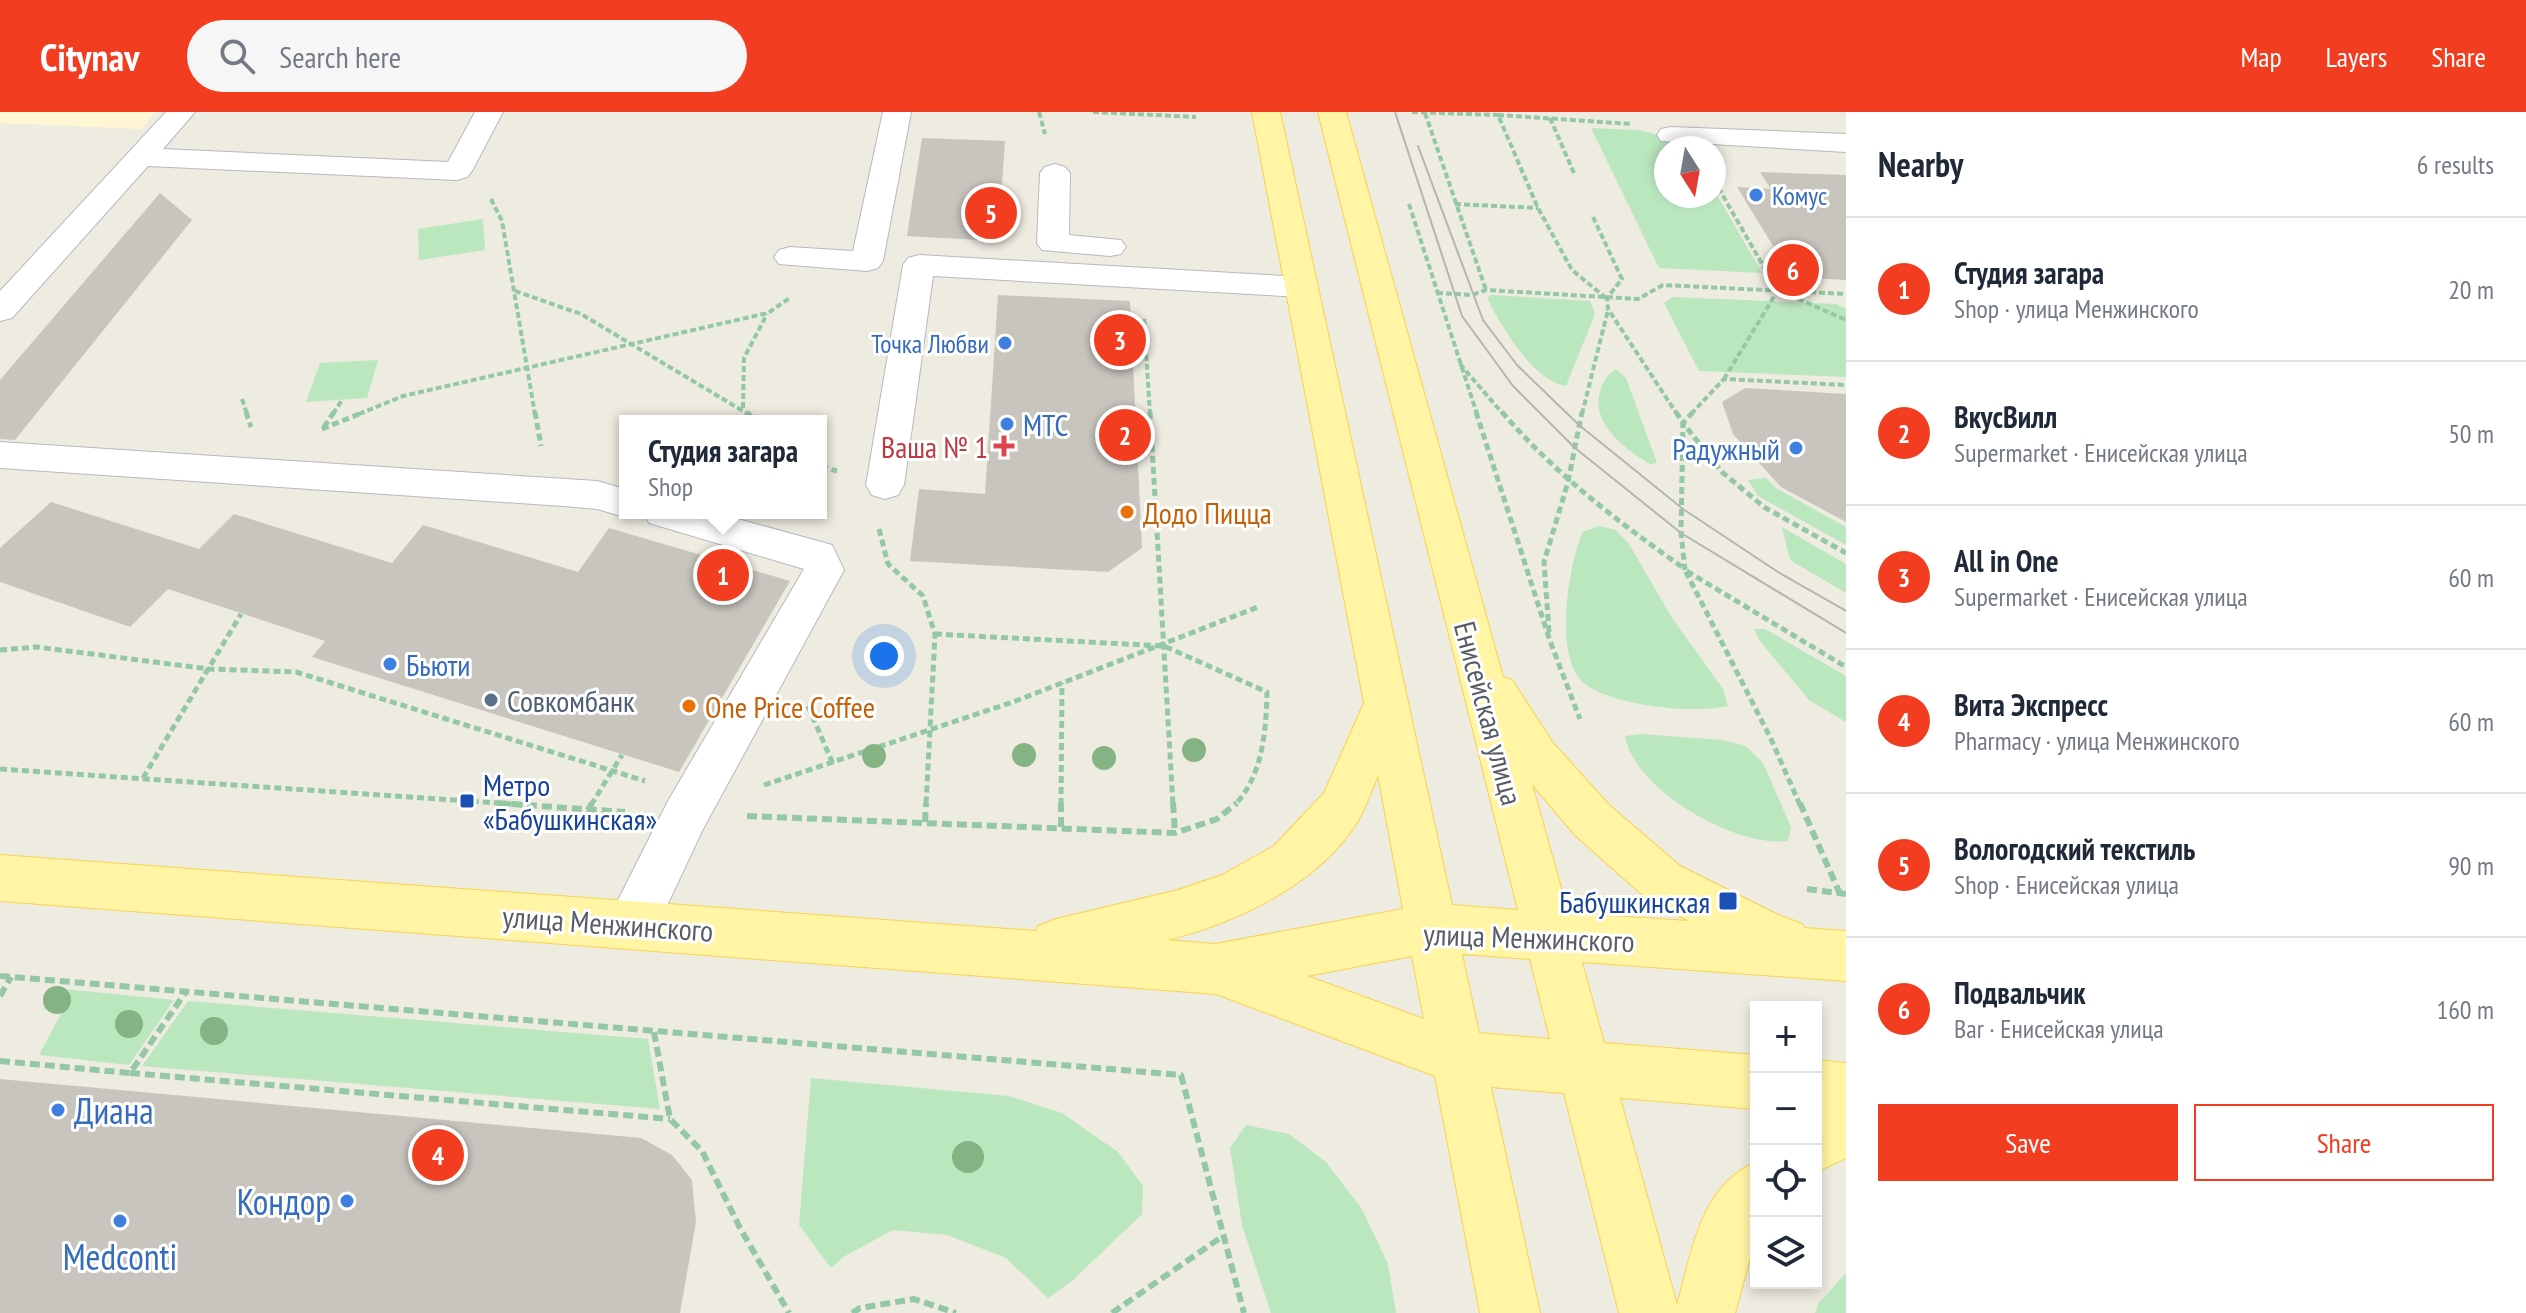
<!DOCTYPE html>
<meta charset="utf-8">
<style>
body{margin:0;font-family:"PT Sans Narrow",sans-serif;background:#f6f6f7;color:#1f2937}
.controls{position:absolute;right:24px;bottom:24px;display:grid;overflow:hidden;border-radius:0px;box-shadow:0 4px 12px #0003}
.controls button{width:72px;height:72px;display:grid;place-items:center;padding:0;border:0;border-bottom:2px solid #e0e1e3;background:#fff;color:#1f2937;font:40px sans-serif}
.compass{position:absolute;left:1654px;top:24px;width:72px;height:72px;border-radius:50%;background:#fff;box-shadow:0 4px 12px #0003;rotate:169deg}
.you{position:absolute;left:884px;top:544px;width:28px;height:28px;margin:-20px;border:6px solid #fff;border-radius:50%;background:#1a73e8;box-shadow:0 0 0 12px #1a73e833}
.badge{display:grid;place-items:center;width:52px;height:52px;border-radius:50%;background:#f33d21;color:#fff;font-size:26px;font-weight:700}
.pin{position:absolute;translate:-50% -50%;border:4px solid #fff;box-shadow:0 2px 8px #0006}
.popup{position:absolute;left:619px;top:303px;width:208px;height:104px;box-sizing:border-box;display:grid;place-content:center;border-radius:0px;background:#fff;filter:drop-shadow(0 2px 6px #0005);font-size:26px;white-space:nowrap;color:#747a83}
.popup b{font-size:30px;color:#1f2937}
.popup::after{content:'';position:absolute;left:50%;top:100%;margin-left:-16px;border:16px solid transparent;border-top-color:#fff}
.list{margin:0;padding:0;list-style:none}
h2{display:flex;justify-content:space-between;align-items:center;height:104px;margin:0;padding:0 32px;font-size:34px}
h2 small{font-size:26px;font-weight:400;color:#747a83}
.list li{display:grid;grid-template-columns:52px 1fr auto;gap:24px;align-items:center;box-sizing:border-box;height:144px;padding:0 32px;border-top:2px solid #e0e1e3}
.list b{display:block;font-size:30px;white-space:nowrap}
.list p{margin:0;font-size:26px;white-space:nowrap;color:#747a83}
.list em{font-size:26px;font-style:normal;color:#747a83}
.actions{display:flex;gap:16px;padding:24px 32px}
.actions a{flex:1;padding:18px 0;border:2px solid #f33d21;border-radius:0px;text-align:center;font-size:28px;color:#f33d21}
.actions .main{background:#f33d21;color:#fff}
.icon{flex:none;width:44px;height:44px;fill:none;stroke:currentColor;stroke-width:2;stroke-linecap:round;stroke-linejoin:round}
.map{position:relative;flex:none;width:1846px;height:1201px;overflow:hidden}
header{display:flex;align-items:center;gap:48px;box-sizing:border-box;height:112px;padding:0 40px;background:#f33d21;color:#fff}
header strong{font-size:38px}
nav{display:flex;gap:44px;margin-inline-start:auto;font-size:28px}
.search{width:560px;height:72px;background:#f6f6f7;display:flex;align-items:center;gap:20px;box-sizing:border-box;padding:0 28px;border-radius:44px;color:#747a83;font-size:30px}
main{display:flex}
aside{flex:1;background:#fff}
.map>svg:first-child{display:block}
</style>
<header>
<strong>Citynav</strong>
<div class="search"><svg class="icon" aria-label="search" viewBox="0 0 24 24"><circle cx="10" cy="10" r="6"/><path d="M15 15l6 6"/></svg>Search here</div>
<nav><a>Map</a><a>Layers</a><a>Share</a></nav>
</header>
<main>
<div class="map">
<svg width="1846" height="1201" viewBox="0 0 1846 1201">
<rect width="100%" height="100%" fill="#eeebe1"/>
<path fill="#fff7d4" d="M0,0h156l-15,17 -141,-6z"/>
<g fill="#bbe7be">
<path d="M1591,16l48,2 27,7 18,2 5,9h-23v48h48v-6l48,83 -103,-5z"/>
<path d="M483,107l2,31 -66,10 -1,-31z"/>
<path d="M1491,183l99,6 5,13 -29,72c-34,-6 -64,-59 -79,-88z"/>
<path d="M1673,185l163,7 10,5v68l-147,-6 -35,-68z"/>
<path d="M378,248l-11,38 -61,4 14,-39z"/>
<path d="M1616,257l10,9 31,85 -7,1c-24,-14 -62,-43 -49,-75 3,-9 7,-15 15,-20z"/>
<path d="M1766,366l10,10 70,39v18l-88,-49 -10,-16z"/>
<path d="M1599,414l17,4 13,14 43,74 51,71 5,17c-33,8 -115,0 -143,-22 -32,-25 -17,-120 -2,-152z"/>
<path d="M1782,415l64,37v29l-56,-33z"/>
<path d="M1754,517h11l81,47v46l-37,-22 -50,-60z"/>
<path d="M1641,622l81,6 24,6 17,17 28,64 -3,14c-52,7 -154,-51 -163,-105z"/>
<path d="M54,876l120,12 -45,65 -90,-10 23,-43 -19,-3z"/>
<path d="M188,889l460,38 12,70 -518,-43z"/>
<path d="M811,966l198,18 53,17 56,39 25,34 -1,28 -70,67 -24,17 -42,-40 -59,-23 -54,-5 -48,26 -14,12 -32,-43z"/>
<path d="M1246,1013l43,9 37,28 36,47 26,55 8,49h-125l-29,-88 -12,-77z"/>
<path d="M1846,1161v40h-31l3,-9z"/>
</g>
<g fill="#c8c5be">
<path d="M922,26l83,3 -7,100 -91,-5z"/>
<path d="M1760,60l86,3v105l-54,-3 -55,-90 34,2z"/>
<path d="M160,81l32,27 -177,220 -15,-1v-59z"/>
<path d="M998,183l132,6 12,247 -34,24 -198,-11 9,-72 66,5z"/>
<path d="M1745,276l101,6v128l-65,-35 -48,-53 -11,-32z"/>
<path d="M51,390l148,47 35,-35 158,49 31,-38 155,47 31,-44 181,53 -111,191 -367,-115 13,-16 -157,-52 -38,38 -130,-45v-34z"/>
<path d="M0,967l641,59 31,17 20,25 4,42 -16,91h-680z"/>
</g>
<g fill="none" stroke-linecap="round" stroke-linejoin="round">
<g stroke="#b6b9bf" stroke-width="2">
<g id="minor">
<path d="M166,0h29l-32,37 285,13 27,-50h28l-31,59 -5,6 -10,3 -309,-14 -136,152 -12,3v-30z"/>
<path d="M883,0h28l-28,149 -5,7 -11,3 -88,-7 -5,-7 5,-7 11,-3 63,4z"/>
<path d="M1671,15l175,7v18l-185,-11 -4,-6 4,-6z"/>
<path d="M1055,52l10,3 5,6 -1,62 52,5 5,7 -5,7 -11,2 -68,-6 -5,-7 3,-70 5,-6z"/>
<path d="M919,143l383,22 11,3 5,7 -5,7 -11,3 -369,-21 -29,209 -6,10 -13,4 -13,-4 -6,-10 37,-220 5,-7z"/>
<path d="M0,330l597,39 28,8v24h13l-13,4 -28,-8 -34,-3 -563,-38z"/>
<path d="M644,401h72l102,28 14,4 12,25 -142,261 -52,111 -18,7 -18,-7 -7,-17 7,-17 54,-107 136,-232 -155,-46z"/>
</g>
</g>
<g stroke="#f9d24e" stroke-width="2">
<g id="major">
<path d="M1252,0h28l172,793 66,5 -200,-798h28l157,565 9,3 41,63 56,62 71,61 96,48 26,10 2,4 42,3v50l-264,-19 22,81 152,12v54l-136,-11 57,207c15,-53 23,-119 79,-143v74l-21,77h-116l-55,-220 -73,-6 49,226h-60l-45,-237 -219,-82 -1216,-93v-46l1036,76 2,-5 18,-7 122,-29 44,-15 52,-29 50,-53 40,-90zM1378,663l25,134 -188,35 -48,-4c70,-17 152,-56 191,-119 8,-14 14,-31 20,-46zM1532,672l43,51 71,63 43,23 -121,-8zM1462,842l68,5 20,80 -71,-6zM1412,844l12,63 -117,-43z"/>
<path d="M1816,948l30,3v95l-30,14z"/>
</g>
</g>
<g stroke="#94c8a5" stroke-width="4" stroke-dasharray="6 3" stroke-linecap="butt">
<path d="M1039,0l6,22"/>
<path d="M1093,0l103,5"/>
<path d="M1412,0l86,3"/>
<path d="M1425,1l61,177"/>
<path d="M1550,6l24,55"/>
<path d="M1714,68l63,110"/>
<path d="M491,87l11,22 33,193"/>
<path d="M1409,92l68,210"/>
<path d="M1455,92l83,4"/>
<path d="M1593,105l29,62 -15,19 1,11 69,105"/>
<path d="M515,179l66,23 167,100"/>
<path d="M1437,181l35,2 14,-5 152,9 25,-14 183,9"/>
<path d="M1606,186l-34,-28 -34,-62 -40,-93 134,9"/>
<path d="M1144,207l6,95"/>
<path d="M1460,252l43,50"/>
<path d="M1724,267l54,-89 68,30"/>
<path d="M242,287l5,15"/>
<path d="M743,296l1,-50 23,-44"/>
<path d="M333,302l9,-14"/>
<path d="M359,302l44,-18 365,-83 23,-16"/>
<path d="M1582,302l26,-104"/>
<path d="M1691,302l33,-35 122,6"/>
</g>
<g stroke="#94c8a5" stroke-width="5" stroke-dasharray="7 4" stroke-linecap="butt">
<path d="M246,300l5,15"/>
<path d="M535,300l6,34"/>
<path d="M747,300l8,9"/>
<path d="M1150,300l23,393"/>
<path d="M1476,300l74,229 30,78"/>
<path d="M1502,300c54,63 115,109 183,157"/>
<path d="M1676,300l7,11 -2,110 4,37"/>
<path d="M1693,300l-10,11 39,49 42,35 82,46"/>
<path d="M324,315l10,-15"/>
<path d="M322,317l42,-17"/>
<path d="M821,354l16,5"/>
<path d="M879,417l9,35 35,32 12,38 -9,171"/>
<path d="M1549,520l-5,-70 24,-80 14,-70"/>
<path d="M935,522l229,12 103,46c-1,40 -4,82 -32,113"/>
<path d="M0,538l37,-3 172,22 87,3 349,109"/>
<path d="M808,594l25,58"/>
<path d="M0,657l526,36"/>
<path d="M143,666l98,-164"/>
<path d="M764,673l249,-83 245,-95"/>
<path d="M591,693l31,-50"/>
<path d="M1061,693l1,-122"/>
<path d="M1800,693l-29,-66 -86,-169 161,97"/>
</g>
<g stroke="#94c8a5" stroke-width="6" stroke-dasharray="10 5" stroke-linecap="butt">
<path d="M497,691l128,9"/>
<path d="M1173,691l2,30"/>
<path d="M1800,691l40,91"/>
<path d="M588,698l4,-7"/>
<path d="M747,704l428,17 42,-14 20,-16"/>
<path d="M925,710l1,-19"/>
<path d="M1061,715v-24"/>
<path d="M1807,777l39,5"/>
<path d="M0,864l1181,99 63,238"/>
<path d="M0,884l11,-19"/>
<path d="M654,920l16,87 32,32 38,77 49,85"/>
<path d="M0,949l130,12 55,-80"/>
<path d="M130,961l540,46"/>
<path d="M852,1201l8,-5 54,-9 42,14"/>
<path d="M1112,1201l111,-77"/>
</g>
<use href="#minor" fill="#fff" fill-rule="evenodd"/>
<use href="#major" fill="#fff5a4" fill-rule="evenodd"/>
<g stroke="#b3b4b4" stroke-width="2">
<path d="M1395,0l67,204 51,70 62,62 106,85 165,100"/>
<path d="M1418,34l65,174 34,45 62,60 104,84 95,63 68,39"/>
</g>
</g>
<g fill="#85b384">
<circle cx="1194" cy="638" r="12"/>
<circle cx="1024" cy="643" r="12"/>
<circle cx="874" cy="644" r="12"/>
<circle cx="1104" cy="646" r="12"/>
<circle cx="57" cy="888" r="14"/>
<circle cx="129" cy="912" r="14"/>
<circle cx="214" cy="919" r="14"/>
<circle cx="968" cy="1045" r="16"/>
</g>
<g fill="#3f7fe0" stroke="#fff" stroke-width="3">
<circle cx="1756" cy="83" r="8"/>
<circle cx="1005" cy="231" r="8"/>
<circle cx="1007" cy="312" r="8"/>
<circle cx="1796" cy="336" r="8"/>
<circle cx="390" cy="552" r="8"/>
<circle cx="58" cy="998" r="8"/>
<circle cx="347" cy="1089" r="8"/>
<circle cx="120" cy="1109" r="8"/>
</g>
<path fill="#e0444e" stroke="#fff" stroke-width="3" d="M1000 322h8v8h8v8h-8v8h-8v-8h-8v-8h8z"/>
<g fill="#e8710a" stroke="#fff" stroke-width="3">
<circle cx="1127" cy="400" r="8"/>
<circle cx="689" cy="594" r="8"/>
</g>
<circle fill="#5c6f8a" stroke="#fff" stroke-width="3" cx="491" cy="588" r="8"/>
<g fill="#1a4fb4" stroke="#fff" stroke-width="3">
<rect x="459" y="681" width="16" height="16" rx="4"/>
<rect x="1718" y="779" width="20" height="20" rx="4"/>
</g>
<g text-anchor="middle" dominant-baseline="central" stroke-width="6" stroke-linejoin="round" paint-order="stroke">
<g font-size="26" fill="#366cbe" stroke="#fff" text-anchor="start">
<text x="1772" y="83">Комус</text>
<text x="989" y="231" text-anchor="end">Точка Любви</text>
</g>
<g font-size="30" fill="#366cbe" stroke="#fff" text-anchor="start">
<text x="1023" y="312">МТС</text>
<text x="1780" y="336" text-anchor="end">Радужный</text>
<text x="406" y="552">Бьюти</text>
</g>
<g font-size="30" fill="#be3a42" stroke="#fff" text-anchor="end">
<text x="988" y="334">Ваша № 1</text>
</g>
<g font-size="30" fill="#c56008" stroke="#fff" text-anchor="start">
<text x="1143" y="400">Додо Пицца</text>
<text x="705" y="594">One Price Coffee</text>
</g>
<g font-size="30" fill="#4e5e75" stroke="#fff" text-anchor="start">
<text x="507" y="588">Совкомбанк</text>
</g>
<g font-size="30" fill="#595d63" stroke="#fff">
<text transform="translate(1489 601) rotate(75)">Енисейская улица</text>
<text transform="translate(608 811) rotate(4)">улица Менжинского</text>
<text transform="translate(1529 825) rotate(2)">улица Менжинского</text>
</g>
<g font-size="30" fill="#164399" stroke="#fff" text-anchor="start">
<text x="483" y="672">Метро<tspan x="483" dy="34">«Бабушкинская»</tspan></text>
<text x="1710" y="789" text-anchor="end">Бабушкинская</text>
</g>
<g font-size="36" fill="#366cbe" stroke="#fff" text-anchor="start">
<text x="74" y="998">Диана</text>
<text x="331" y="1089" text-anchor="end">Кондор</text>
<text x="120" y="1144" text-anchor="middle">Medconti</text>
</g>
</g>
</svg>
<div class="controls">
<button>+</button>
<button>−</button>
<button><svg class="icon" aria-label="locate" viewBox="0 0 24 24"><circle cx="12" cy="12" r="6"/><path d="M12 2v4M12 18v4M2 12h4M18 12h4"/></svg></button>
<button><svg class="icon" aria-label="layers" viewBox="0 0 24 24"><path d="M12 4l9 5-9 5-9-5zM3 14l9 5 9-5"/></svg></button>
</div>
<svg class="compass" viewBox="-18 -18 36 36"><path d="M0-13l5 13h-10z" fill="#e53935"/><path d="M0 13l5-13h-10z" fill="#747a83"/></svg>
<div class="you"></div>
<div class="pin badge" style="left:723px;top:463px">1</div>
<div class="popup"><b>Студия загара</b>Shop</div>
<div class="pin badge" style="left:1125px;top:323px">2</div>
<div class="pin badge" style="left:1120px;top:228px">3</div>
<div class="pin badge" style="left:438px;top:1043px">4</div>
<div class="pin badge" style="left:991px;top:101px">5</div>
<div class="pin badge" style="left:1793px;top:158px">6</div>
</div>
<aside>
<h2>Nearby<small>6 results</small></h2>
<ul class="list">
<li><span class="badge">1</span><div><b>Студия загара</b><p>Shop · улица Менжинского</p></div><em>20 m</em></li>
<li><span class="badge">2</span><div><b>ВкусВилл</b><p>Supermarket · Енисейская улица</p></div><em>50 m</em></li>
<li><span class="badge">3</span><div><b>All in One</b><p>Supermarket · Енисейская улица</p></div><em>60 m</em></li>
<li><span class="badge">4</span><div><b>Вита Экспресс</b><p>Pharmacy · улица Менжинского</p></div><em>60 m</em></li>
<li><span class="badge">5</span><div><b>Вологодский текстиль</b><p>Shop · Енисейская улица</p></div><em>90 m</em></li>
<li><span class="badge">6</span><div><b>Подвальчик</b><p>Bar · Енисейская улица</p></div><em>160 m</em></li>
</ul>
<div class="actions"><a class="main">Save</a><a>Share</a></div>
</aside>
</main>
